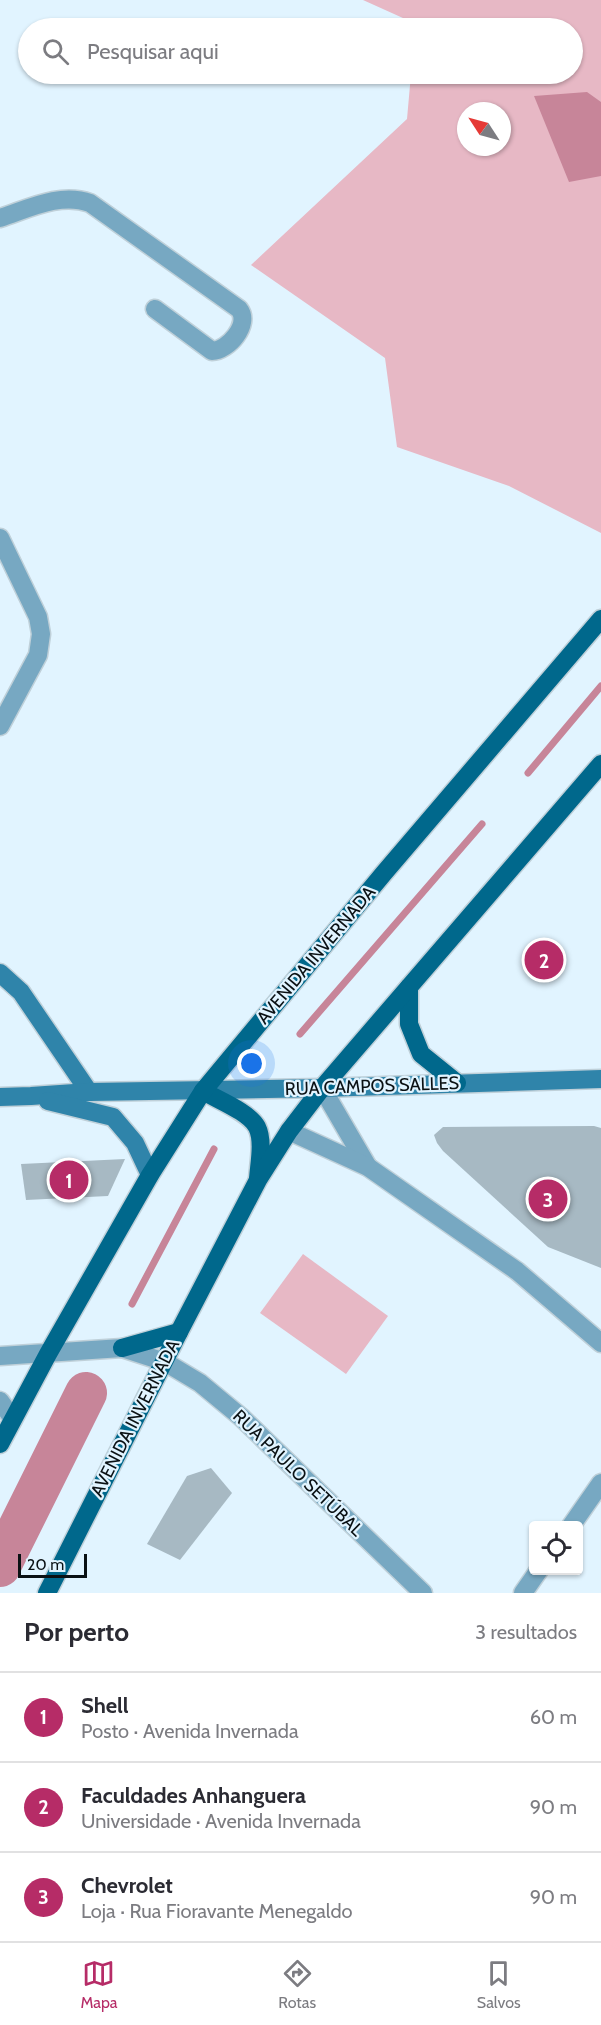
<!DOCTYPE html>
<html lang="pt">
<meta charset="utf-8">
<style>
body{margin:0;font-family:Cabin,sans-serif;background:#f7f7f7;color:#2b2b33}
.controls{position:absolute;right:18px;bottom:18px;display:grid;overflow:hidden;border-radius:6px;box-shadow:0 2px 4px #0004}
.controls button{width:54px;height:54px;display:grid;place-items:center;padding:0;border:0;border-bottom:2px solid #e1e1e2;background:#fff;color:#2b2b33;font:30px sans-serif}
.compass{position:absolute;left:457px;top:102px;width:54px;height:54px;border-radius:50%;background:#fff;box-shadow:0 2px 4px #0004;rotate:306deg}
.scale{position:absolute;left:18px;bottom:15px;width:69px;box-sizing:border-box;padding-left:6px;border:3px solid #0a1114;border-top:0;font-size:16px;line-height:21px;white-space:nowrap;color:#0a1114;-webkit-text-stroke:4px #e1f4ff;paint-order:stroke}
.you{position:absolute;left:252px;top:1064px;width:21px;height:21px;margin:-15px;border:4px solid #fff;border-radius:50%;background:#1a73e8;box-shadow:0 0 0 9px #1a73e833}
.badge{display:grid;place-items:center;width:39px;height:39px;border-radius:50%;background:#b62c67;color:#fff;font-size:20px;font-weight:700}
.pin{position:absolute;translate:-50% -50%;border:3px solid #fff;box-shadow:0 2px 6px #0006}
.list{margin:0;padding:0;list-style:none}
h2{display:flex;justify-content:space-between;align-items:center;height:78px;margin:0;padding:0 24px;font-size:26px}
h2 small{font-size:20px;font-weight:400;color:#7c7c81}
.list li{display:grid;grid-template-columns:39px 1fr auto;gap:18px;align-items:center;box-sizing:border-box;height:90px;padding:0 24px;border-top:2px solid #e1e1e2}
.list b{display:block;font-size:22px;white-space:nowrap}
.list p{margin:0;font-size:20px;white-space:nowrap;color:#7c7c81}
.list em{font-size:20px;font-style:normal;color:#7c7c81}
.icon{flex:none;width:33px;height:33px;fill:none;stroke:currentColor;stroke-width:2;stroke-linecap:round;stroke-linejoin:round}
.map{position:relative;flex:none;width:601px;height:1593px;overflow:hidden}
.search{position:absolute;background:#fff;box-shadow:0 2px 4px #0004;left:18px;right:18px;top:18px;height:66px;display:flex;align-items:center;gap:15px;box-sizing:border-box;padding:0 21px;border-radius:33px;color:#7c7c81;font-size:22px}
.sheet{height:348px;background:#fff}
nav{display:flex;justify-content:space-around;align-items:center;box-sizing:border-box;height:84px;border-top:2px solid #e1e1e2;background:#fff;font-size:16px;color:#7c7c81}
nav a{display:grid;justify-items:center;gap:3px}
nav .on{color:#b62c67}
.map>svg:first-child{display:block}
</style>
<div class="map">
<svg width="601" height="1593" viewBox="0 0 601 1593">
<rect width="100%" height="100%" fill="#e1f4ff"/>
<g fill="#e7b8c5" fill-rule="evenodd">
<path d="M363,0h238v533l-92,-47 -112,-39 -12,-89 -134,-93 156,-146 4,-45h161v-46h-158v-5zM466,111h36v36h-36z"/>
<path d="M303,1254l85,62 -42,58 -86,-61z"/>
</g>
<path fill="#c78599" d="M587,92l14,10v74l-32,6 -35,-86z"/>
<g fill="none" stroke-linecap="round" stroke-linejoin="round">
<g stroke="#c78599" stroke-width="7">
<path d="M528,773l73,-87"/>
<path d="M300,1034l182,-210"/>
<path d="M132,1304l82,-155"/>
</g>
<path stroke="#c78599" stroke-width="42" d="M0,1566l86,-173"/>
</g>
<g fill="#a7b9c3">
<path d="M594,1126l7,2v140l-53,-21 -105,-96 -6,-8 -3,-8 9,-8z"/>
<path d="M125,1159l-17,37 -82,4 -5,-36z"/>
<path d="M211,1468l21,25 -52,67 -33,-16 40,-68z"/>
</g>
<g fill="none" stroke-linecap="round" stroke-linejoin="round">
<g stroke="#bfd0d9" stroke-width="21">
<g id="minor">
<path d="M0,218c28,-9 60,-26 90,-15l149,106c12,15 -11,42 -27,42l-57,-42"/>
<path d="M0,538l38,79 3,17 -3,21 -38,71"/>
<path d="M322,1088l46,79"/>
<path d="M289,1131l79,36 149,104 84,72"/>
<path d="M0,1356l122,-8 43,14 35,21 41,34 182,176"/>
<path d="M0,1401l13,18"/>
<path d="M571,1526l30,-43"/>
<path d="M523,1593l16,-23"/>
</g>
</g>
<g stroke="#bfd0d9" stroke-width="21">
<g id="secondary">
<path d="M0,973l21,19 68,100"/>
<path d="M0,1097l31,-1 58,-4 233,-4 279,-9"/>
<path d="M48,1101l65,16 22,26 15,32"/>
</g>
</g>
<g stroke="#bfd0d9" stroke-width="21">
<g id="primary">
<path d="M409,987v37l12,30 36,29"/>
<path d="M203,1091c15,9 46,21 54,36 7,14 2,37 1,52"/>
<path d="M122,1348l57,-16"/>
<path d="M0,1444l48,-90 102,-179 53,-84 181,-218 217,-254"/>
<path d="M47,1593l132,-261 79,-152 31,-49 33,-43 279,-324"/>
</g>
</g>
<use href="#minor" stroke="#77a8c2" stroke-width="18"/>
<use href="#secondary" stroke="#2f84aa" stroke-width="18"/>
<use href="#primary" stroke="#00688c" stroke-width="18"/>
</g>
<g text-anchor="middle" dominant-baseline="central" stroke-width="4.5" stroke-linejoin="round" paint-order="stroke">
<g font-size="18" fill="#0a1114" stroke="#e1f4ff">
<text transform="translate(316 955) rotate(-50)">AVENIDA INVERNADA</text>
<text transform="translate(372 1086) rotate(-2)">RUA CAMPOS SALLES</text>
<text transform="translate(135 1418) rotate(-63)">AVENIDA INVERNADA</text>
<text transform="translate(298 1473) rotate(44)">RUA PAULO SETÚBAL</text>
</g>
</g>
</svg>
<div class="controls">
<button><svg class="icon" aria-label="locate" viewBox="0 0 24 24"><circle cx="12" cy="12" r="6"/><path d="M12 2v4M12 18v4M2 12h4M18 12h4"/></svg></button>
</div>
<svg class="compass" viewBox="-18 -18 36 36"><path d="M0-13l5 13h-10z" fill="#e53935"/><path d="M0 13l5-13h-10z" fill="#7c7c81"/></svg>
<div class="scale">20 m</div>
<div class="you"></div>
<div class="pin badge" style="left:69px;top:1180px">1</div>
<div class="pin badge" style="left:544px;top:960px">2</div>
<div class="pin badge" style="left:548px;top:1199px">3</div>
<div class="search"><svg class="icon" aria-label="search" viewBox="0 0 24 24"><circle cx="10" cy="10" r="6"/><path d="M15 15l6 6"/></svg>Pesquisar aqui</div>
</div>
<section class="sheet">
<h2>Por perto<small>3 resultados</small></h2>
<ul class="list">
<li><span class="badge">1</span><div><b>Shell</b><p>Posto · Avenida Invernada</p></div><em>60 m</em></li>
<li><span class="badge">2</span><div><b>Faculdades Anhanguera</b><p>Universidade · Avenida Invernada</p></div><em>90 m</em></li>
<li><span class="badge">3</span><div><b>Chevrolet</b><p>Loja · Rua Fioravante Menegaldo</p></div><em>90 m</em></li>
</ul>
</section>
<nav>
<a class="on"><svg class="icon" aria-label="map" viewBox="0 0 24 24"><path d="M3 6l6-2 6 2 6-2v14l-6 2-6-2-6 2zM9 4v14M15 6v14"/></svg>Mapa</a>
<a><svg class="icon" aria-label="directions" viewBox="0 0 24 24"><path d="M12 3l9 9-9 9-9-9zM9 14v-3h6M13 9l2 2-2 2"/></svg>Rotas</a>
<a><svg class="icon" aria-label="saved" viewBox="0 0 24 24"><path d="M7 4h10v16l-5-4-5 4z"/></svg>Salvos</a>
</nav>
